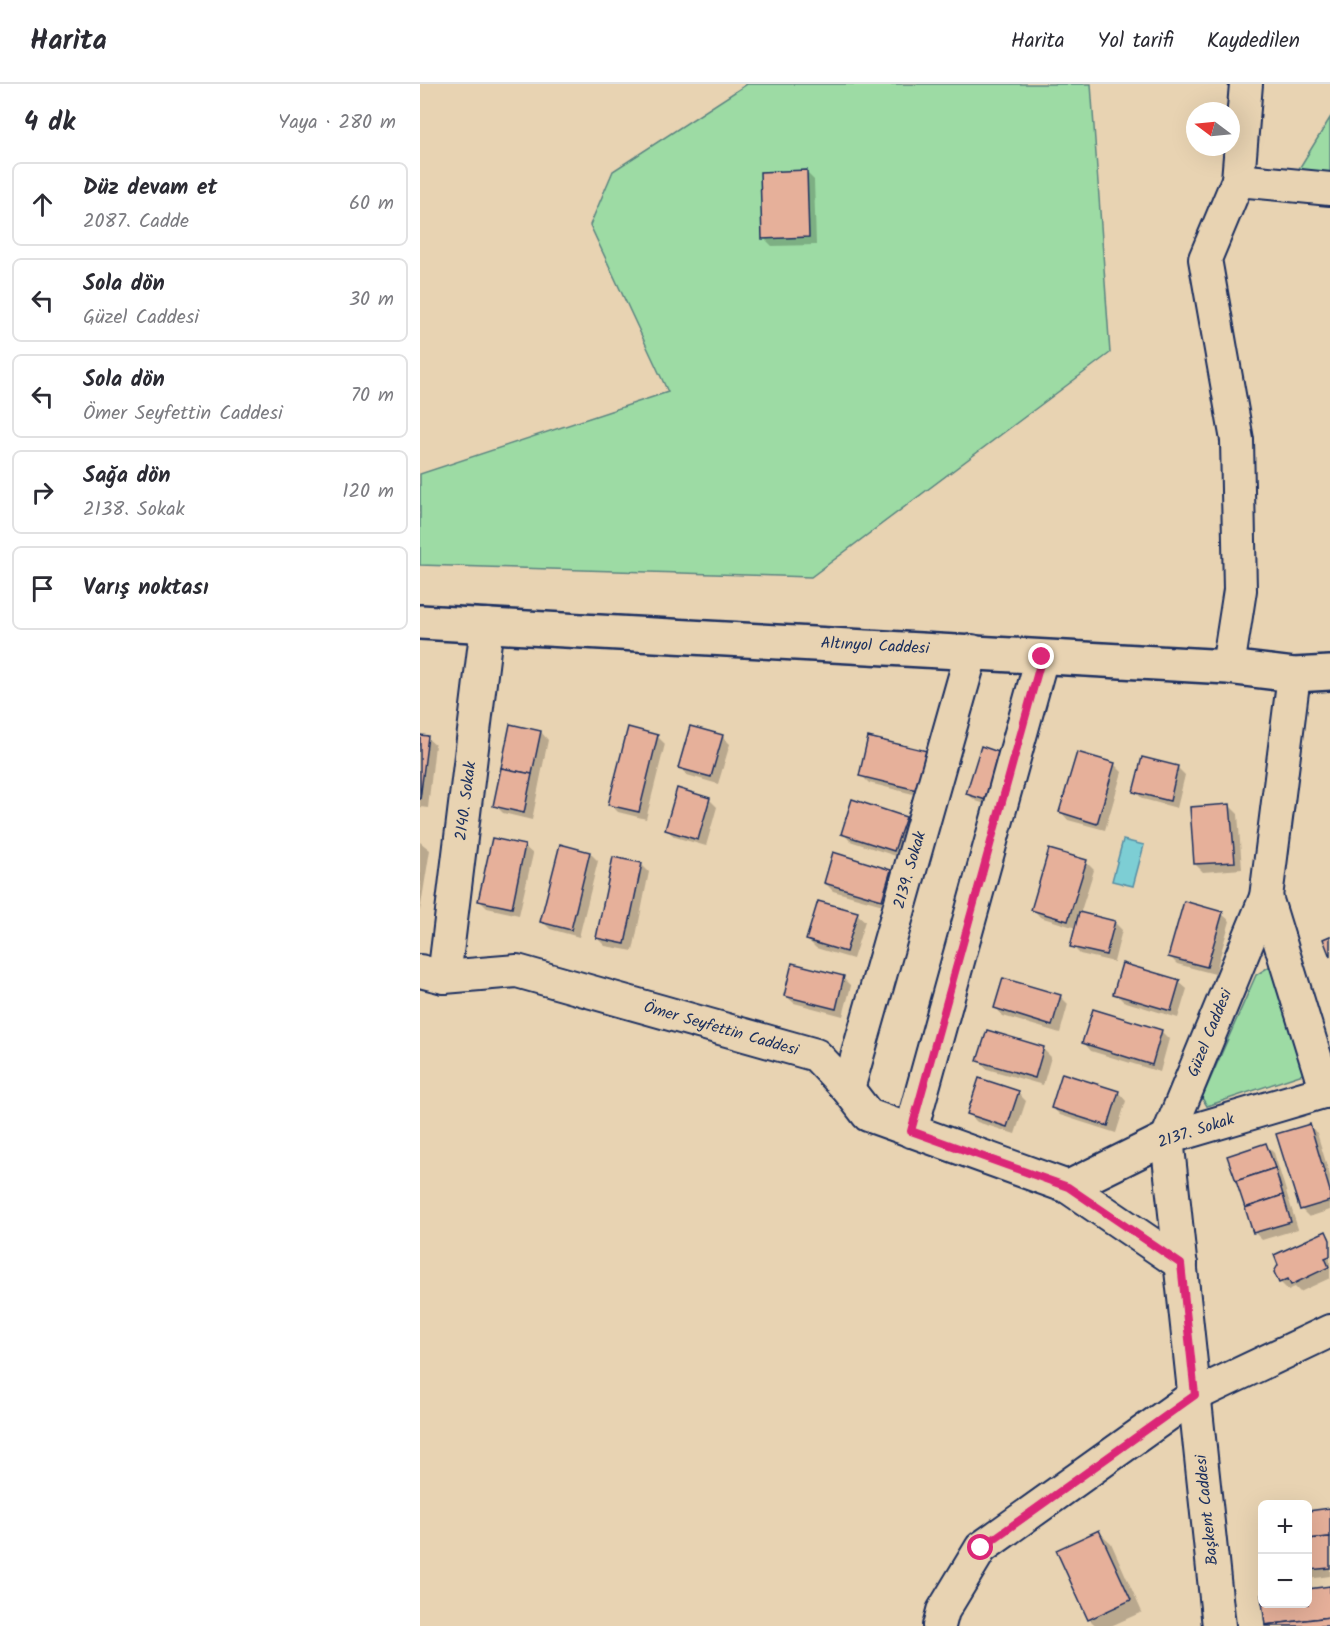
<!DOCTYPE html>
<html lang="tr">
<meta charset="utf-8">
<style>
body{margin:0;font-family:Kalam,sans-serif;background:#f7f7f7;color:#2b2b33}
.controls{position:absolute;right:18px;bottom:18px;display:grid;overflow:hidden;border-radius:9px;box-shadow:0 6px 24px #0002}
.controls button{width:54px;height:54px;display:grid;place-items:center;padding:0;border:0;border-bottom:2px solid #e1e1e2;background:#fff;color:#2b2b33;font:30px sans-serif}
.compass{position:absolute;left:766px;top:18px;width:54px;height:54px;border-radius:50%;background:#fff;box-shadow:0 6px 24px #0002;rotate:286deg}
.stop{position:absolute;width:18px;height:18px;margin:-14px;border:4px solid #db2777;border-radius:50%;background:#fff}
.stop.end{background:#db2777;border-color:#fff;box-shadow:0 2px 6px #0008}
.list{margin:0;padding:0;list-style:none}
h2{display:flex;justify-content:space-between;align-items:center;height:78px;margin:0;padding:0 24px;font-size:26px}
h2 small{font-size:20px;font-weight:400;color:#7c7c81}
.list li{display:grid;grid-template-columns:39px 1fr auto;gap:18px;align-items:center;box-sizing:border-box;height:84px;margin:0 12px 12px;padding:0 12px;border:2px solid #e1e1e2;border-radius:9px}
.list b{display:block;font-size:22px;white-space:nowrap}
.list p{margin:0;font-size:20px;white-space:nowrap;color:#7c7c81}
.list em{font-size:20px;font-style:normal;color:#7c7c81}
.icon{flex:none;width:33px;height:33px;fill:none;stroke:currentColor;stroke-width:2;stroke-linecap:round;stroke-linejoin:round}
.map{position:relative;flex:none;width:910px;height:1542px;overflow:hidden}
header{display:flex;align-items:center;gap:36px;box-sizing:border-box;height:84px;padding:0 30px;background:#fff;border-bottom:2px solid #e1e1e2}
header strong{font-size:28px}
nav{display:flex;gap:33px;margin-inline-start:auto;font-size:21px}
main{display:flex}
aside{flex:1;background:#fff}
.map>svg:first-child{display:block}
</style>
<header>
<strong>Harita</strong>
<nav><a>Harita</a><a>Yol tarifi</a><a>Kaydedilen</a></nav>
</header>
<main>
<aside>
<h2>4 dk<small>Yaya · 280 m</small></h2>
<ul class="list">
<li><svg class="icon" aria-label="ahead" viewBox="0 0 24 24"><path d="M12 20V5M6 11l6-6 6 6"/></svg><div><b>Düz devam et</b><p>2087. Cadde</p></div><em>60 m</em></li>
<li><svg class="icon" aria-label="left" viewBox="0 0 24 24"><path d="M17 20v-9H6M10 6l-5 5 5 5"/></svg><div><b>Sola dön</b><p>Güzel Caddesi</p></div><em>30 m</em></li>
<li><svg class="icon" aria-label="left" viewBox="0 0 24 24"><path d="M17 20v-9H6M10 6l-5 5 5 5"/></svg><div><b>Sola dön</b><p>Ömer Seyfettin Caddesi</p></div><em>70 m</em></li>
<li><svg class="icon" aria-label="right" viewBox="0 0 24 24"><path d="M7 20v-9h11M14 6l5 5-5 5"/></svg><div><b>Sağa dön</b><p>2138. Sokak</p></div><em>120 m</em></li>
<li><svg class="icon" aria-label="arrive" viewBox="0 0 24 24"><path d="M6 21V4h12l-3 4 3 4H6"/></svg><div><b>Varış noktası</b></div></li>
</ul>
</aside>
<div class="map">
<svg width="910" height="1542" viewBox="0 0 910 1542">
<rect width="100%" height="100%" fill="#e8d3b2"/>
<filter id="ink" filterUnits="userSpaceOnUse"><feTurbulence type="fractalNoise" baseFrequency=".0167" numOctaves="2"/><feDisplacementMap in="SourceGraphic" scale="12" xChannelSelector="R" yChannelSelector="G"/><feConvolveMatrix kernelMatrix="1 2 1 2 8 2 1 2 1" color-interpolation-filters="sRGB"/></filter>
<g filter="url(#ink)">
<g fill="#9ddba4" stroke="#5c8581" stroke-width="1.5">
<path d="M327,0h344l19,269 -299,224 -391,-12v-91l248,-82 -78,-167 23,-54z"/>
<path d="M910,34v58l-33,-4z"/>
<path d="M855,879l34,109 -102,34 -5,-8 54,-123z"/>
</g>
<path fill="#7dced4" stroke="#568ea5" stroke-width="1.5" d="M703,756l21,5 -11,41 -21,-5z"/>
<g fill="#0003">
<path d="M386,88l8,8 2,65 -44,1 -8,-8z"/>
<path d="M121,648l7,8 -16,80 -29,-7 -8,-8z"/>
<path d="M237,652l8,8 -19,75 -28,-7 -8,-8z"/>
<path d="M302,652l8,8 -12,40 -31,-9 -8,-8z"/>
<path d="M0,653l7,1 8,7 -7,63 -8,-1z"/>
<path d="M562,664l21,62 -27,-9 -8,-7z"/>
<path d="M506,668l8,8 -9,37 -56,-14 -8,-8z"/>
<path d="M694,680l8,8 -17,58 -37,-10 -7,-8z"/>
<path d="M757,683l8,8 -8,33 -34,-9 -8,-7z"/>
<path d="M289,715l8,8 -11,39 -31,-9 -8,-7z"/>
<path d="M810,722l8,8 4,55 -39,3 -8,-8z"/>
<path d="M485,734l8,8 -11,32 -52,-17 -7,-8z"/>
<path d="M0,758l10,8 -10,61z"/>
<path d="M105,763l8,7 -14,61 -32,-7 -7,-7z"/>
<path d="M170,769l8,8 -19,76 -29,-8 -8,-8z"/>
<path d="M666,778l8,8 -14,44 34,8 8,8 -8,32 -34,-8 -8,-8 4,-18 -36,-11 -7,-8z"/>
<path d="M221,780l8,8 -16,79 -28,-5 -8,-8z"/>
<path d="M470,787l8,8 -8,28 -57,-16 -8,-8z"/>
<path d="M437,830l8,7 -12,38 -37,-11 -8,-8z"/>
<path d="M802,830l8,7 -15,53 -38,-10 -8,-8z"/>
<path d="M423,894l8,8 -8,30 -49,-13 -8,-7z"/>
<path d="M759,898l8,7 -9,29 -55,-17 -8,-8z"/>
<path d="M640,912l8,8 -8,29 -57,-17 -7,-8z"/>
<path d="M741,947l8,8 -9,33 -69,-21 -7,-8z"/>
<path d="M623,965l8,8 -8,28 -56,-16 -8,-8z"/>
<path d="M643,991l56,18 7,8 -10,32 -56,-18 -8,-8z"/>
<path d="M598,1009l8,8 -11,33 -38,-12 -8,-8z"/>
<path d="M889,1041l8,8 13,43v34l-21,7 -8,-8z"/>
<path d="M846,1061l8,8 24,76 -36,11 -8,-8z"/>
<path d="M905,1149l5,4v41l-30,14 -5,-5 -7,3 -8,-8z"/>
<path d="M910,1426v66l-22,3v-67z"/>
<path d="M679,1448l12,11 31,69 -31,14h-15l-7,-7z"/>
<path d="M910,1503v39h-63l-3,-22h44v-14z"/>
</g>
<g fill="#e6b09a" stroke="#1b2f5e" stroke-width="1.5">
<path d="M387,86l2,67 -47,2 -2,-67z"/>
<path d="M90,640l31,7 -9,43 -31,-6z"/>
<path d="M270,642l33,9 -12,42 -33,-9z"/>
<path d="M208,643l30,8 -19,77 -31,-7z"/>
<path d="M0,651l8,1 -8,64z"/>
<path d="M448,653l59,14 -10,39 -58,-14z"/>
<path d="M561,662l29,10 -14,47 -30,-9z"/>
<path d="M657,668l38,11 -18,61 -38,-12z"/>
<path d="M722,673l36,9 -8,35 -37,-9z"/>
<path d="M81,684l31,6 -8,39 -31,-7z"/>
<path d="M257,704l33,10 -12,42 -33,-10z"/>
<path d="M432,715l54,18 -12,34 -53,-17z"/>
<path d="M810,720l5,58 -41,2 -4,-57z"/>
<path d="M72,754l33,7 -13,63 -34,-7z"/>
<path d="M140,760l30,8 -19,78 -31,-8z"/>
<path d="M629,765l38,11 -19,61 -37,-11z"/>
<path d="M413,768l58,18 -9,30 -58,-17z"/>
<path d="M193,773l29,6 -17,81 -29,-6z"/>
<path d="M398,817l40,11 -12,40 -40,-12z"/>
<path d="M764,817l39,11 -16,55 -39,-10z"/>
<path d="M659,828l36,9 -9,34 -36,-8z"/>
<path d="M910,852v21l-7,-18z"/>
<path d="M372,879l52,13 -8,33 -52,-13z"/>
<path d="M702,879l58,17 -9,31 -58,-17z"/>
<path d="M583,894l58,17 -9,31 -58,-18z"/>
<path d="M673,925l69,21 -10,35 -70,-22z"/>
<path d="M567,946l57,17 -9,31 -58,-17z"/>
<path d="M642,989l57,18 -11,35 -57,-18z"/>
<path d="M559,994l40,13 -12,36 -40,-13z"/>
<path d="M890,1040l20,67v10l-30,9 -24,-76z"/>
<path d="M846,1059l9,25 -39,13 -9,-25z"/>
<path d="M855,1084l8,27 -38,13 -9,-27z"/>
<path d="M863,1111l8,27 -38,11 -8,-25z"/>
<path d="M906,1147l4,9v16l-5,2 4,9 -38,18 -3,-6 -9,4 -5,-11 4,-7 -4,-10z"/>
<path d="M910,1424v29l-22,2v-28z"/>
<path d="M679,1446l32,70 -43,20 -32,-70z"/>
<path d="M910,1453v31l-22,2v-31z"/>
<path d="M910,1502v31l-65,8 -4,-31 1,10h46v-15z"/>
<path d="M910,1533v9h-65v-1z"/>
</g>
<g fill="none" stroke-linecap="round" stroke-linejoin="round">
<g stroke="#1b2f5e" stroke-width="36">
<g id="minor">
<path d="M818,96l8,-96"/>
<path d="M808,583l12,-77 -3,-150 -32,-181 33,-79 92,9"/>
<path d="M846,813l60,195"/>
<path d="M0,887l24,6 73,-6 299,84 32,34 20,26 200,72 113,77"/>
<path d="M24,893l43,-352"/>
<path d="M428,1005l124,-438"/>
<path d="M491,1047l131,-474"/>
<path d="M648,1103l99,-49 163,-48"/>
<path d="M519,1542l4,-15 38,-63 214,-153 135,-64"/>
<path d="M799,1542l-52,-488 99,-241 28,-222"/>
</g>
</g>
<g stroke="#1b2f5e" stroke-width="38">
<path id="major" d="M0,538l808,45 66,8 36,-2"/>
</g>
<use href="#minor" stroke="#e8d3b2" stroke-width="32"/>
<use href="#major" stroke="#e8d3b2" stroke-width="33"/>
</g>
</g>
<g fill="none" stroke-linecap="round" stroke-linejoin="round" filter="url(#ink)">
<path stroke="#db2777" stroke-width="8" d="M561,1464l214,-153 -14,-131 -113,-77 -157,-56 131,-474"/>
</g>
<g text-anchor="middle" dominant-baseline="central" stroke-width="4.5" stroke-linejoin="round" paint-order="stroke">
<g font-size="16" fill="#1b2f5e" stroke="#e8d3b2">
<text transform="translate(455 562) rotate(3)">Altınyol Caddesi</text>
<text transform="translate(46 717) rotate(-83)">2140. Sokak</text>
<text transform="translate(490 786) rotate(-74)">2139. Sokak</text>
<text transform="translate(301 945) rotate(16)">Ömer Seyfettin Caddesi</text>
<text transform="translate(790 949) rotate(-68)">Güzel Caddesi</text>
<text transform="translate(776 1047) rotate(-18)">2137. Sokak</text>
<text transform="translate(787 1426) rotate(-96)">Başkent Caddesi</text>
</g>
</g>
</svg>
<div class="controls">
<button>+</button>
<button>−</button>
</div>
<svg class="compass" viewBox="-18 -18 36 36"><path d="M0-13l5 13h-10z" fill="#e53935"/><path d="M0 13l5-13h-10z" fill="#7c7c81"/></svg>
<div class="stop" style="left:561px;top:1464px"></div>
<div class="stop end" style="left:622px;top:573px"></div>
</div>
</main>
